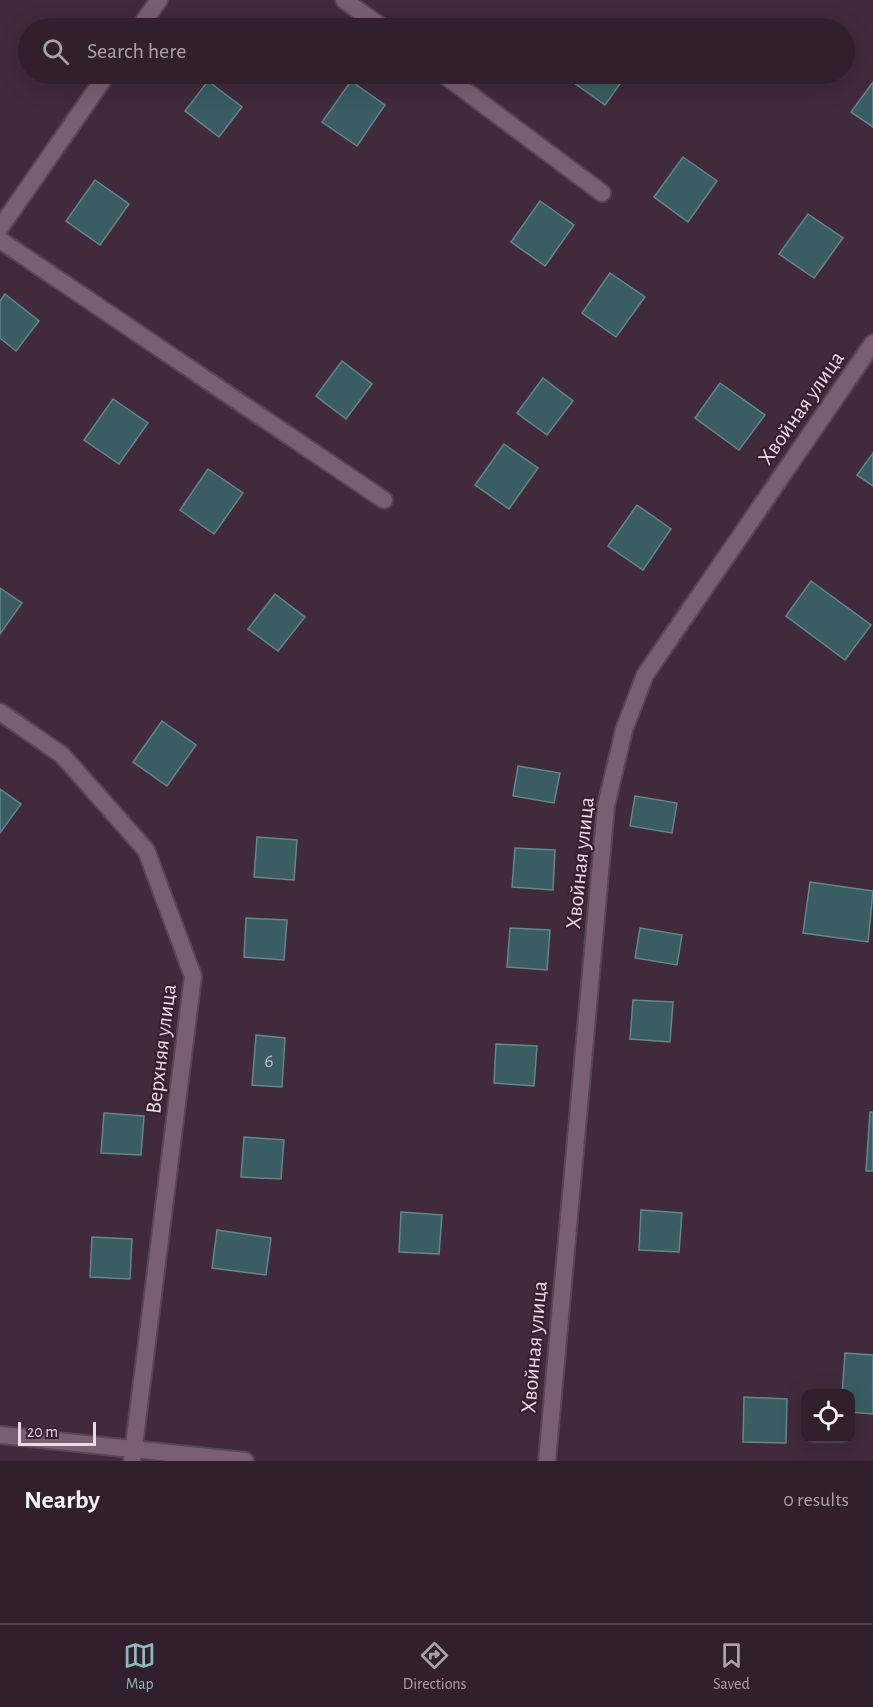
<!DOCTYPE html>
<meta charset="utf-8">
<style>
body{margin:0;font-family:"Alegreya Sans",sans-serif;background:#3d2d38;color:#f1f3f6}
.controls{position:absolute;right:18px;bottom:18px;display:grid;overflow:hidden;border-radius:12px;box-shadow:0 6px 24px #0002}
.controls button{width:54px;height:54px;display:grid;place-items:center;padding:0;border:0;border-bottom:2px solid #4c3e48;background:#31202c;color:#f1f3f6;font:30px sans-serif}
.scale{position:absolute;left:18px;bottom:15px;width:78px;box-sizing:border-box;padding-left:6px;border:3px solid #e9dae4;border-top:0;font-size:16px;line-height:21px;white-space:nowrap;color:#e9dae4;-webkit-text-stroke:4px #372131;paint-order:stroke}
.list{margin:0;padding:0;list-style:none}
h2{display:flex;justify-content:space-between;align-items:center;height:78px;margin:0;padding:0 24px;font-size:26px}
h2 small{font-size:20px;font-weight:400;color:#a8a3a9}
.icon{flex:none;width:33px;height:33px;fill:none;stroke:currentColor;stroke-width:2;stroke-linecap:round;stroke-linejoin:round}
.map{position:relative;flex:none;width:873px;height:1461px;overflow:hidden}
.search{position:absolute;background:#31202c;box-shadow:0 6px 24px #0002;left:18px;right:18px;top:18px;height:66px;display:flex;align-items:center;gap:15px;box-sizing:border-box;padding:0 21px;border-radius:33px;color:#a8a3a9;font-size:22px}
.sheet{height:162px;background:#31202c}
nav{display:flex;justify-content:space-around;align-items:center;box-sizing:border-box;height:84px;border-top:2px solid #4c3e48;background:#31202c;font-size:16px;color:#a8a3a9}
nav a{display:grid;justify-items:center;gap:3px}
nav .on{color:#8bbbb9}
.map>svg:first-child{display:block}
</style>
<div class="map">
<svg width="873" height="1461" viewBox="0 0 873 1461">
<rect width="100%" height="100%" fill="#412a3b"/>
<g fill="#395d63" stroke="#62878d" stroke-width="1.5">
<path d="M575,74h52l-22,31 -35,-25z"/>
<path d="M208,81l34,26 -23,30 -34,-26z"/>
<path d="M351,81l34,24 -28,41 -35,-24z"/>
<path d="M873,82v45l-22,-15z"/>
<path d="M683,157l34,24 -29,41 -34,-25z"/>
<path d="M95,180l34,24 -29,41 -34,-24z"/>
<path d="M540,201l34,24 -29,41 -34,-24z"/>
<path d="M808,214l35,24 -29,40 -35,-24z"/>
<path d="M610,273l35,24 -29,40 -34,-24z"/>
<path d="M5,294l34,27 -23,30 -16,-13v-37z"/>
<path d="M342,361l30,23 -26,35 -30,-23z"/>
<path d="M543,378l30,23 -26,34 -30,-22z"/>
<path d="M720,383l45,32 -26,35 -44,-32z"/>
<path d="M113,399l35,24 -29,41 -35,-24z"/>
<path d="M504,444l34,24 -29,41 -34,-24z"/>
<path d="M873,453v33l-16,-11z"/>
<path d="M208,469l35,24 -29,41 -34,-24z"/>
<path d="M637,505l34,24 -28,41 -35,-24z"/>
<path d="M811,581l60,44 -26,35 -59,-44z"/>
<path d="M0,588l22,15 -22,31z"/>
<path d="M275,594l30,23 -27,34 -30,-22z"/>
<path d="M162,721l34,24 -29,41 -34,-24z"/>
<path d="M518,766l42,7 -6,30 -41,-7z"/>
<path d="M0,789l21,15 -21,29z"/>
<path d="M635,796l42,7 -5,30 -42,-7z"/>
<path d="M257,837l40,3 -3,40 -40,-3z"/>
<path d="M515,848l40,2 -2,40 -41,-3z"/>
<path d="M810,882l63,9 -5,51 -65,-9z"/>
<path d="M246,918l41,2 -3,40 -40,-3z"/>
<path d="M510,928l40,2 -3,40 -40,-3z"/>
<path d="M640,928l42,7 -5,30 -42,-7z"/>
<path d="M633,1000l40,2 -3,40 -40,-3z"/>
<path d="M256,1035l29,3 -3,49 -30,-2z"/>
<path d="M496,1044l41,2 -3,40 -40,-3z"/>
<path d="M870,1112h3v59h-7z"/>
<path d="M104,1113l40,3 -3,39 -40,-2z"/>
<path d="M244,1137l40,3 -3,39 -40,-2z"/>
<path d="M641,1210l41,3 -3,39 -40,-2z"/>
<path d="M401,1212l41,3 -3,39 -40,-2z"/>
<path d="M217,1230l54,8 -5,37 -54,-7z"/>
<path d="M92,1237l40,2 -2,40 -40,-2z"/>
<path d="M845,1353l28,2v59l-23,-2v-18h-8z"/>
<path d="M744,1397l43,2 -1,44 -43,-1z"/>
</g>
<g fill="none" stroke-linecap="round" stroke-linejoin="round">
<g stroke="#594654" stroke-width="20">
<g id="minor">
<path d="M344,0l39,28"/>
<path d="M139,28l20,-28"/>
<path d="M443,74l159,119"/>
<path d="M0,228l107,-154"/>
<path d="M0,240l384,260"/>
<path d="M0,712l62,43 84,95 47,126 -61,485"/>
<path d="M0,1435l245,26"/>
<path d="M547,1461l59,-655 18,-76 21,-55 228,-332"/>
</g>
</g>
<use href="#minor" stroke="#7a5f72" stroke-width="16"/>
</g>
<g text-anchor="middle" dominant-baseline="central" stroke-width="4.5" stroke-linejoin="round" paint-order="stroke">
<g font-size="20" fill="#bdbbc4">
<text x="269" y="1061">6</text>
</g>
<g font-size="22" fill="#e9dae4" stroke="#372131">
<text transform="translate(801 408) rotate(-55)">Хвойная улица</text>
<text transform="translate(580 863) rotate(-84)">Хвойная улица</text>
<text transform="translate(161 1049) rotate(-83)">Верхняя улица</text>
<text transform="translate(534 1347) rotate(-85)">Хвойная улица</text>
</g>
</g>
</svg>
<div class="controls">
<button><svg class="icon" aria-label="locate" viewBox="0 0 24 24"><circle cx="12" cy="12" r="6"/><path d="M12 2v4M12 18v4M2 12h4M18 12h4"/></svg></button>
</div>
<div class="scale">20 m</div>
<div class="search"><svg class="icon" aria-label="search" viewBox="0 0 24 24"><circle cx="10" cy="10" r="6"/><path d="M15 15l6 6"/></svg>Search here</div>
</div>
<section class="sheet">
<h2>Nearby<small>0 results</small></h2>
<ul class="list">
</ul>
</section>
<nav>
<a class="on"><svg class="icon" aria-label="map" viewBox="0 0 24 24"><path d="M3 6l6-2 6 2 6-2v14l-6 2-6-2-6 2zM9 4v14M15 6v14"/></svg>Map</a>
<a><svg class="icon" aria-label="directions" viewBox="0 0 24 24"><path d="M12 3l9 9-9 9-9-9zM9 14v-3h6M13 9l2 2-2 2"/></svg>Directions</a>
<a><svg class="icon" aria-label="saved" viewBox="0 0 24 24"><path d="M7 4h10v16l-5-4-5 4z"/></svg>Saved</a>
</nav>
